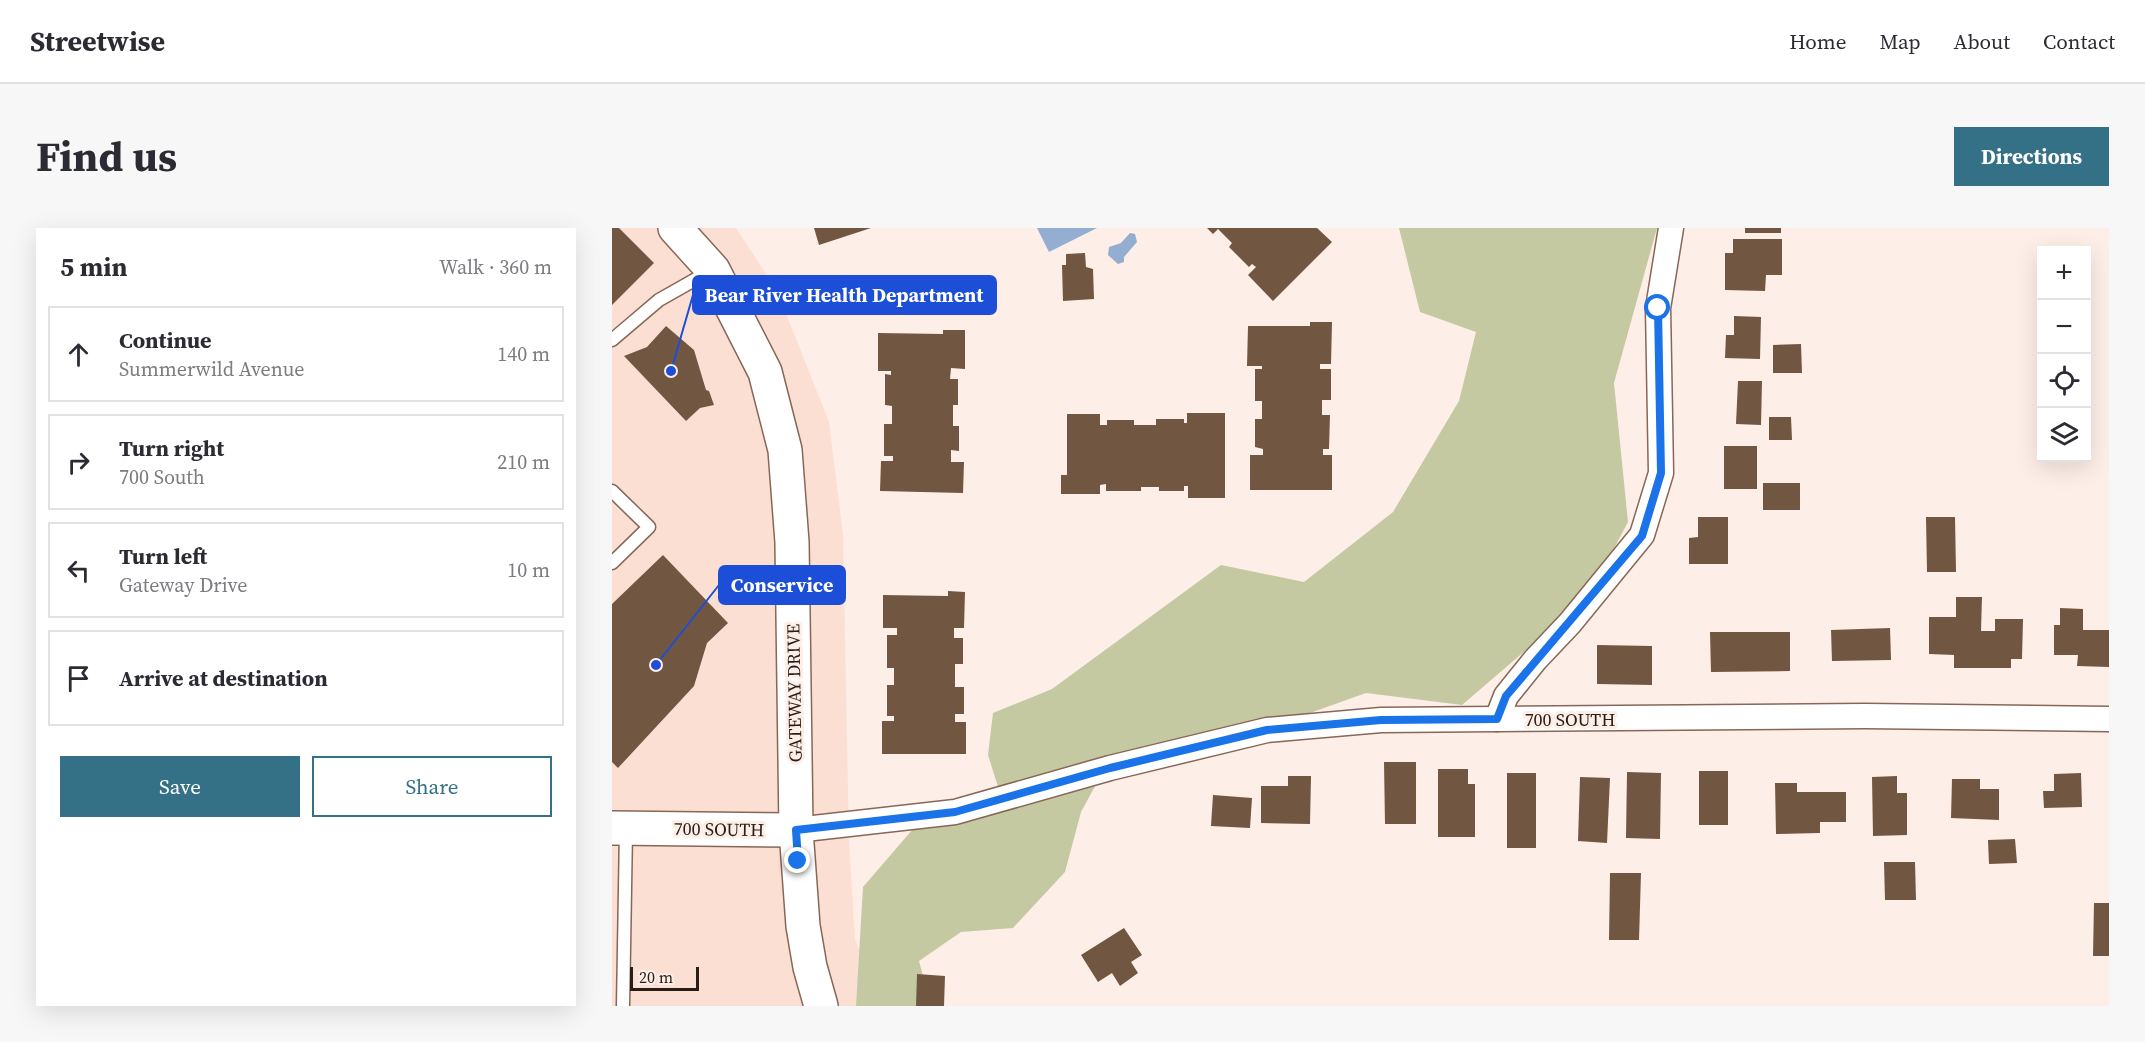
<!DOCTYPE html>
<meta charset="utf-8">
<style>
body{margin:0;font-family:"Source Serif 4",serif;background:#f7f7f7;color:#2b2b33}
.controls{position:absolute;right:18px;top:18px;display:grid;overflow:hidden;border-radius:0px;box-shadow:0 6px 24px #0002}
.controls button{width:54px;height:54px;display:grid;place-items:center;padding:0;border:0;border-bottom:2px solid #e1e1e2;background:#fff;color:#2b2b33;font:30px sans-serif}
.scale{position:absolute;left:18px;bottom:15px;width:69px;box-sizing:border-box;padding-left:6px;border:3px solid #2a1d17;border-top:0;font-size:16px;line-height:21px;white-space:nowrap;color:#2a1d17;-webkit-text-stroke:4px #fdeee7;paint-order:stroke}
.stop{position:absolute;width:18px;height:18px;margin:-14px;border:4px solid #1a73e8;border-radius:50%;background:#fff}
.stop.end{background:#1a73e8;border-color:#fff;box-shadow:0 2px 6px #0008}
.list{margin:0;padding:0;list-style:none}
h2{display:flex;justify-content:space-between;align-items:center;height:78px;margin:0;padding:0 24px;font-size:26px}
h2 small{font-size:20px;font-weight:400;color:#7c7c81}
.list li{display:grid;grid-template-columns:39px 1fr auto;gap:18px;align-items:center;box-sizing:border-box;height:96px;margin:0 12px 12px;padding:0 12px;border:2px solid #e1e1e2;border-radius:0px}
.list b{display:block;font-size:22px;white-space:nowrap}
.list p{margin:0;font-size:20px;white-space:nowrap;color:#7c7c81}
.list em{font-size:20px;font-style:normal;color:#7c7c81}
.actions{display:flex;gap:12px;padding:18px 24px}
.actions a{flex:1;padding:14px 0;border:2px solid #347187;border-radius:0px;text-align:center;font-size:21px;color:#347187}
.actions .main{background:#347187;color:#fff}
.icon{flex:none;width:33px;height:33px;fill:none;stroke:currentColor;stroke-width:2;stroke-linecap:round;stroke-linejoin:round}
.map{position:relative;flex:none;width:1497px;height:778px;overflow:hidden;border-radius:0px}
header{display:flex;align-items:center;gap:36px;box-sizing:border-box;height:84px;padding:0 30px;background:#fff;border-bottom:2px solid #e1e1e2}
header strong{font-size:28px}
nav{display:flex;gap:33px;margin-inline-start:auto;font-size:21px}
.intro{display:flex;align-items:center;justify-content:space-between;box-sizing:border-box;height:144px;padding:0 36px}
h1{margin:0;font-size:42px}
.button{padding:15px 27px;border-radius:0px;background:#347187;color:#fff;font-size:21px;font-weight:700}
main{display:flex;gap:36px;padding:0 36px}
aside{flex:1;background:#fff;border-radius:0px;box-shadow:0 6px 24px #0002}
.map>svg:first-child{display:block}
</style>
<header>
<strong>Streetwise</strong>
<nav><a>Home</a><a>Map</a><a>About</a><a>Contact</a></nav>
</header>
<div class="intro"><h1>Find us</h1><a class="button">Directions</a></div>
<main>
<aside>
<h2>5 min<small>Walk · 360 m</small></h2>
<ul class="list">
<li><svg class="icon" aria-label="ahead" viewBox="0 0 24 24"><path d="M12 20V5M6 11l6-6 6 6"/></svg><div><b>Continue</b><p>Summerwild Avenue</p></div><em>140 m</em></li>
<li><svg class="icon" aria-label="right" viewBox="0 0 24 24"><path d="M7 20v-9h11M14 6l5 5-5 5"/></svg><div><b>Turn right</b><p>700 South</p></div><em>210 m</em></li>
<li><svg class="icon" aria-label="left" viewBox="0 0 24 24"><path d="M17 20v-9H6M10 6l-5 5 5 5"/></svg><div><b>Turn left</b><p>Gateway Drive</p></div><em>10 m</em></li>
<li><svg class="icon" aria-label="arrive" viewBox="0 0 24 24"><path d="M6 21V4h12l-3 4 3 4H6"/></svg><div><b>Arrive at destination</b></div></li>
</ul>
<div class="actions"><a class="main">Save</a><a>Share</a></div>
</aside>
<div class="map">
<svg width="1497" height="778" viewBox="0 0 1497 778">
<rect width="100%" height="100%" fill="#fdeee7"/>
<path fill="#fbdfd3" d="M0,0h124l41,63 52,131 14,113 6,308 6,97 30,66h-273z"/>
<path fill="#c5c9a2" d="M787,0h258l-43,155 14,139 -39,74 -127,109 -96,-12 -143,51 -111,11 -31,57 -16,60 -52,56 -52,4 -42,29 12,45h-75l7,-119 56,-65 81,-29 -12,-38 5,-42 59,-24 169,-124 83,17 89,-70 66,-111 17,-69 -56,-20z"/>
<g fill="#93aed0">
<path d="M425,0h60l-48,24z"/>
<path d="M518,5l5,1 2,8 -13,15v5l-6,2 -10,-9 1,-8 12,-4z"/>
</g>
<g fill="#715641">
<path d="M0,0h7l35,35 -42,42z"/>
<path d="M202,0h57l-52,17z"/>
<path d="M595,0h110l15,14 -59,59 -25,-26 8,-8 -4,-3 -3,3 -20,-20 3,-4 -14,-14 -5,5z"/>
<rect x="1133" y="0" width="36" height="5"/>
<path d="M1121,11h49v36h-16l-1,16 -40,-1v-37h8z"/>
<path d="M473,25l1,14 7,2 1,30 -31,2 -1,-36h4v-11z"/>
<path d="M1122,88l27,1 -1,42 -35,-1 1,-23h8z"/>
<path d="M698,94h22l-1,42h-11v5h11v31h-9v15h8l-1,34h-6v6h9v35h-82v-35h13v-6l-8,-2v-28h7v-18h-7v-32h7v-3h-15l1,-40h62z"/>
<path d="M54,98l28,24 12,40 3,1 5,14 -14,3 -14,13 -62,-65 23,-9z"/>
<path d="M331,102h22v39l-14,-1 -1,11h8v26h-5v21h6v25l-8,-1v12h13l-1,31 -83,-2 1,-30h12v-5h-9v-32h8v-18l-7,-1v-31l6,1v-4h-13v-38l65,1z"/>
<path d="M1189,116l1,29h-29v-28z"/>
<path d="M1126,153h24l-1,44 -25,-1z"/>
<path d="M575,185h38v85h-37v-12h-4v5h-25v-4h-18v4h-35v-7l-6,1v9h-39v-19h6v-61h33v11h7v-5h27v5h22v-6h28v4h3z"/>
<path d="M1157,189h22l1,23h-23z"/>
<rect x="1112" y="218" width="33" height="43"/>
<rect x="1151" y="255" width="37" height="27"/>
<path d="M1086,289h30v47h-39v-26l9,-1z"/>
<path d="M1314,289h29l1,55h-29z"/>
<path d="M51,327l65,68 -21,20 -13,43 -76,82 -6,-6v-158z"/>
<path d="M336,363l17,1 -1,36h-10v10h9v26h-8v23h9v27h-9v8h11v32h-84v-33h12v-5h-7v-31h7v-17h-7v-33h10v-7h-14v-33l65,1z"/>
<path d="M1344,369h26l-1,34h14v-12h28l-1,40h-11v9h-57v-13l-25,-1v-37h27z"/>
<path d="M1448,380l23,1v21h26v37l-32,-1 1,-11h-24v-30h6z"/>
<path d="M1278,400l1,32 -59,1 -1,-31z"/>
<path d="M1098,404h80v39l-79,1z"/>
<path d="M985,417l55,1v39l-55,-1z"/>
<path d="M772,534h32v62h-31z"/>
<path d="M826,541h30v15h7v53h-37z"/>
<rect x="1087" y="543" width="29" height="54"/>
<path d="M1015,544l34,1 -1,66 -34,-1z"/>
<rect x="895" y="545" width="29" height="75"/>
<path d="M1469,545l1,34 -38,1 -1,-17h11v-17z"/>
<path d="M676,548h23l-1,48 -49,-1v-37h27z"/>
<path d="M1285,548v17h10v42l-34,1 -1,-59z"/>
<path d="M968,549l30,1 -3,65 -29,-2z"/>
<path d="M1340,551h28v10h19v31l-48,-2z"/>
<path d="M1163,555h22v9h49v30h-26v11l-44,1z"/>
<path d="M601,567l39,3 -2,30 -39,-2z"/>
<path d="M1403,611l2,24 -28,1 -1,-24z"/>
<path d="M1272,634h31l1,38h-31z"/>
<path d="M998,645h31l-2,67h-30z"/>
<path d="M1482,675h15v53h-16z"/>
<path d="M512,700l18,27 -11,7 7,11 -18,13 -8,-13 -14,9 -17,-27z"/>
<path d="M305,746l28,2 -1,30h-28z"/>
</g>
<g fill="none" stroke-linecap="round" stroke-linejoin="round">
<g stroke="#876757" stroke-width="15">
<g id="lane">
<path d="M0,112l47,-40 53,-30"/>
<path d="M0,263l37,36 -37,36"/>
<path d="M11,778l3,-176"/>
</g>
</g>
<g stroke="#876757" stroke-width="27">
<g id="street">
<path d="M885,491l9,-23 29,-36 35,-37 72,-88 19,-62 -3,-165 13,-80"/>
<path d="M184,602l159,-18 155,-44 157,-38 114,-10 484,-4 244,3"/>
</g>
</g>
<g stroke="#876757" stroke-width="36">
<g id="secondary">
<path d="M63,0l38,42 52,102 20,78 7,92 4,288 7,96 7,41 11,39"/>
<path d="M0,600l184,2"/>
</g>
</g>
<use href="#lane" stroke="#fff" stroke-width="12"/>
<use href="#street" stroke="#fff" stroke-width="24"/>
<use href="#secondary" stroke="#fff" stroke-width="33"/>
</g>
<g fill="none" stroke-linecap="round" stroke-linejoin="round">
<path stroke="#1a73e8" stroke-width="8" d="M186,633l-2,-31 159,-18 155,-44 157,-38 114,-10 116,-1 9,-23 136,-160 19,-63 -3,-165"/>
</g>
<g text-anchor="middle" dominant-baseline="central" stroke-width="6" stroke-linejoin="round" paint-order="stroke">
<g font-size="18" fill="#2a1d17" stroke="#fdeee7">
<text transform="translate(182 465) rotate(-91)">GATEWAY DRIVE</text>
<text x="958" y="491">700 SOUTH</text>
<text transform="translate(107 601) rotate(1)">700 SOUTH</text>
</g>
</g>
<path fill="none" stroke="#1d4ed8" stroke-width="2" d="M59 143L81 67M44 437L107 357"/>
<g fill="#1d4ed8" stroke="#fdeee7" stroke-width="2">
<circle cx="59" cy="143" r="6"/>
<circle cx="44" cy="437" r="6"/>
</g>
<g fill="#1d4ed8" stroke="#1d4ed8" stroke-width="2">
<rect x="81" y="48" width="303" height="38" rx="6"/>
<rect x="107" y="338" width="126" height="38" rx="6"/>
</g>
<g font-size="20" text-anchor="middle" font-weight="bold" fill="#fff">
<text x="232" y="74">Bear River Health Department</text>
<text x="170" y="364">Conservice</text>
</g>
</svg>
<div class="controls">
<button>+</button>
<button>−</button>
<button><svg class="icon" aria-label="locate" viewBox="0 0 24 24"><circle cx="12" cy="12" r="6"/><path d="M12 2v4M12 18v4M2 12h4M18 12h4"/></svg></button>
<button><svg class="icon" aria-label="layers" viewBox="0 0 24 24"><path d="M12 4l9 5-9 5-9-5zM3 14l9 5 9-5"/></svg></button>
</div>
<div class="scale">20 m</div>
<div class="stop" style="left:1046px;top:80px"></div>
<div class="stop end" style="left:186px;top:633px"></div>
</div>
</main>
